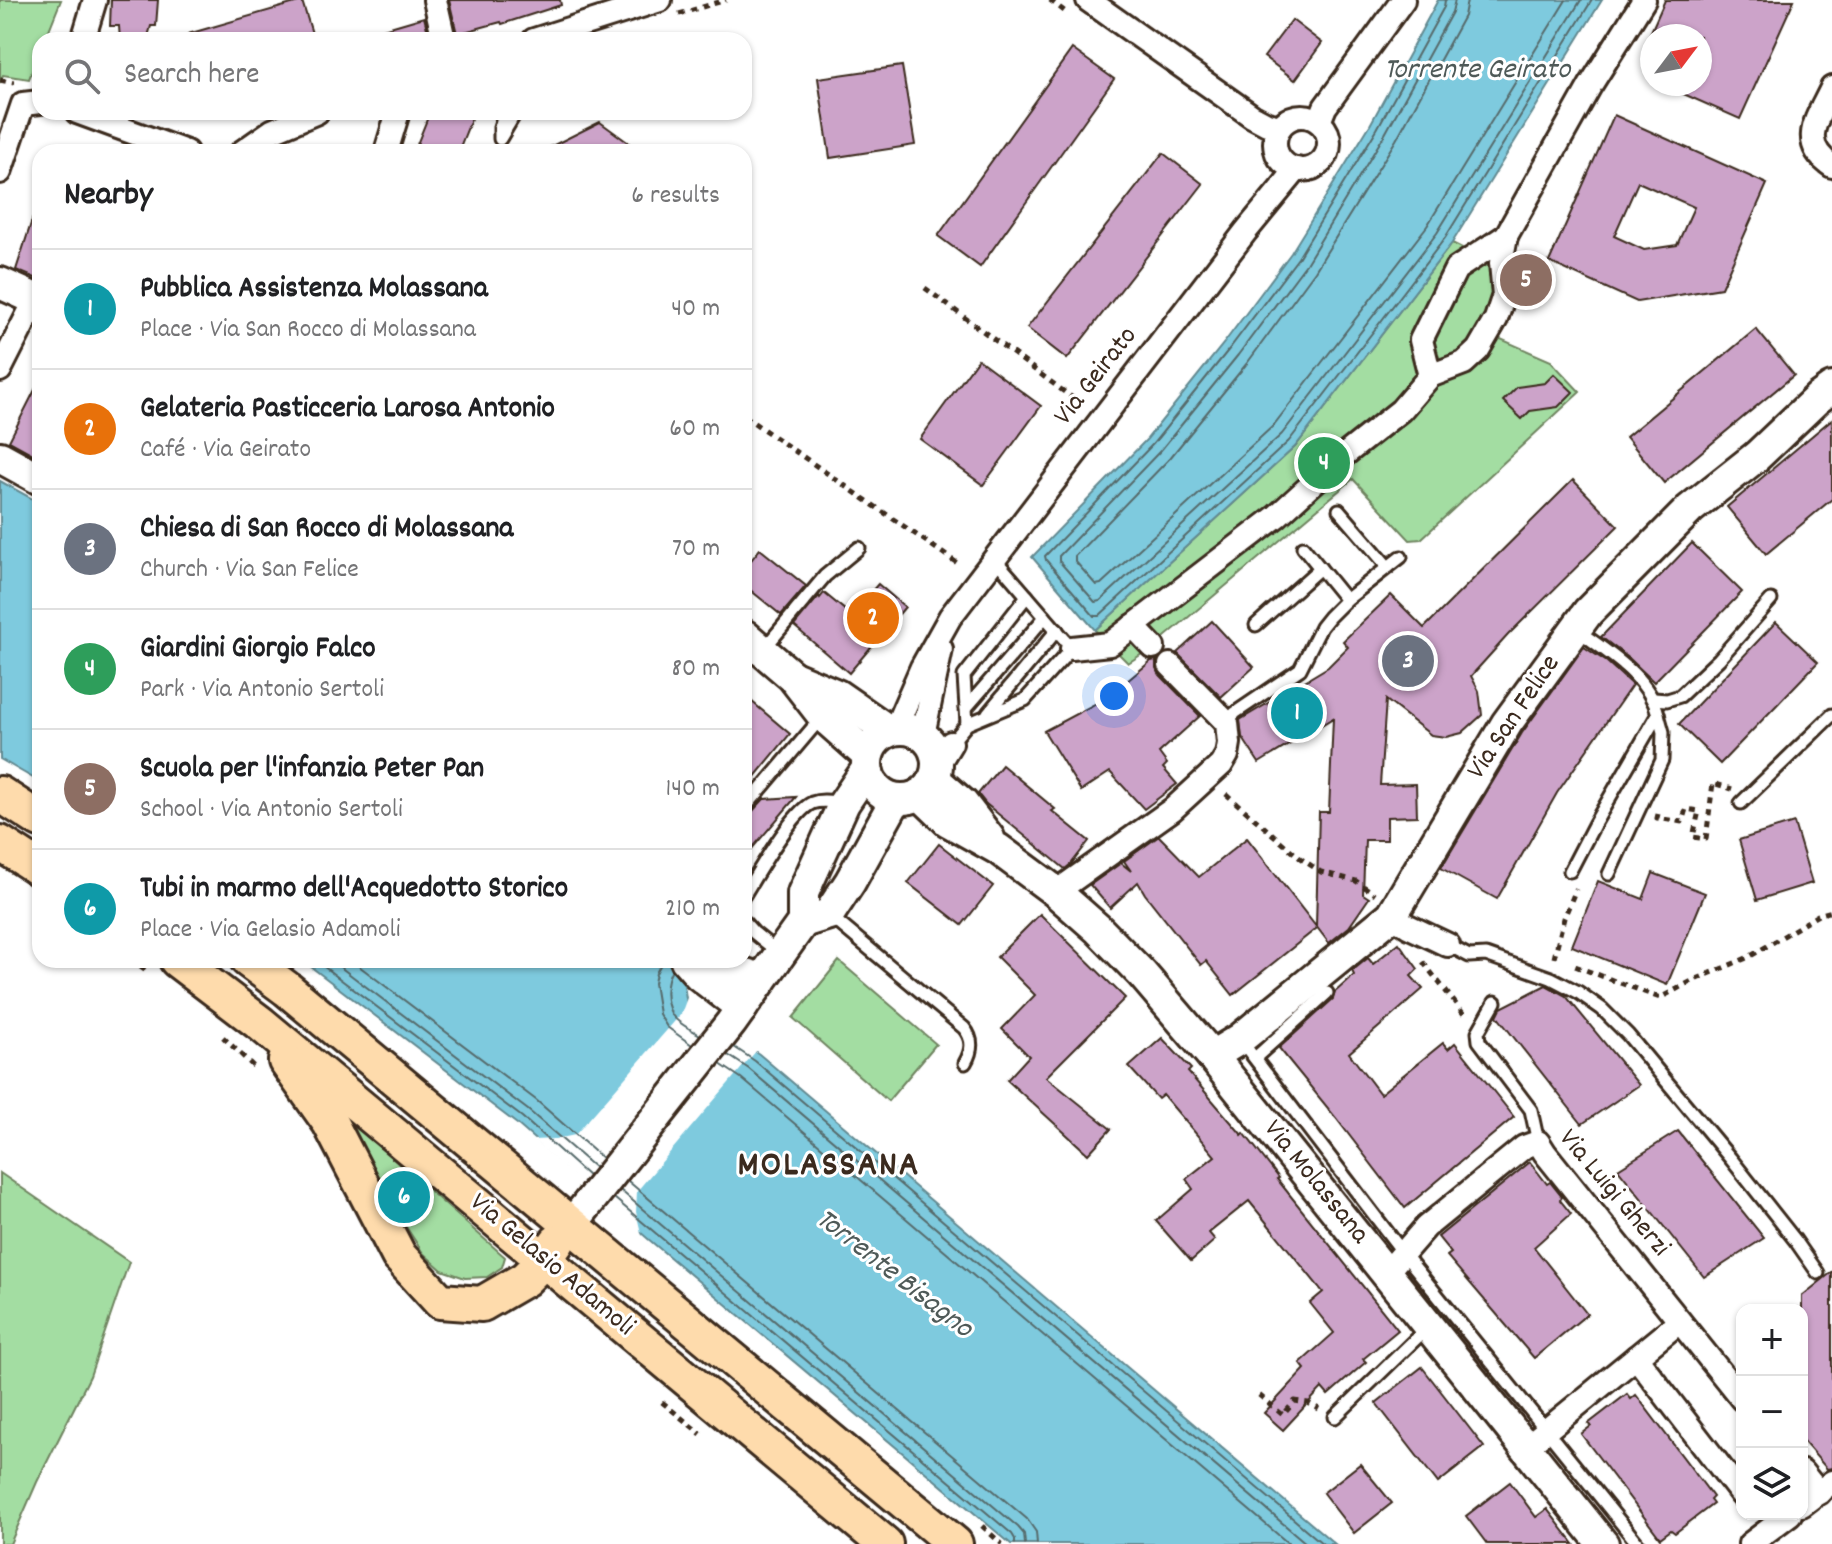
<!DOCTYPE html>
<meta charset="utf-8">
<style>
body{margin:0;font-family:Dekko,sans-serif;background:#f6f6f6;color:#202124}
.controls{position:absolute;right:24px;bottom:24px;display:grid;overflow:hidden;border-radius:16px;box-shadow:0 2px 6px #0004}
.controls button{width:72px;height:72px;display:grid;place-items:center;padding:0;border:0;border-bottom:2px solid #e0e0e0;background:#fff;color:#202124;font:40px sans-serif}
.compass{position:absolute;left:1640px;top:24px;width:72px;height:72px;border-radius:50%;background:#fff;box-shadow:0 2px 6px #0004;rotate:58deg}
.you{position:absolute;left:1114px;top:696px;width:28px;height:28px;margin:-20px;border:6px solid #fff;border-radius:50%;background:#1a73e8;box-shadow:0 0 0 12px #1a73e833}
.badge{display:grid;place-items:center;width:52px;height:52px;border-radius:50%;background:#d1495b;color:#fff;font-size:26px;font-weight:700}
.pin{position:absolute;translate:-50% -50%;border:4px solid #fff;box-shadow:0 2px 8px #0006}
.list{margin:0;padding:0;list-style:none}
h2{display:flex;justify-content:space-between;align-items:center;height:104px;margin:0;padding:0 32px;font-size:34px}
h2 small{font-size:26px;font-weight:400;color:#757577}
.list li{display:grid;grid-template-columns:52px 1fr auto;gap:24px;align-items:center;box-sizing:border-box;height:120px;padding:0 32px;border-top:2px solid #e0e0e0}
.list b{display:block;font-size:30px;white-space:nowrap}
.list p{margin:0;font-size:26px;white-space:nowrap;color:#757577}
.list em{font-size:26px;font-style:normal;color:#757577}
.icon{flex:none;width:44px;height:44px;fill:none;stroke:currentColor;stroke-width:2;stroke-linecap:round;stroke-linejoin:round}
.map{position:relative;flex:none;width:1832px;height:1544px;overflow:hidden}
.search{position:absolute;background:#fff;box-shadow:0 2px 6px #0004;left:32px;top:32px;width:720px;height:88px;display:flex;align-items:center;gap:20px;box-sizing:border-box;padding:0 28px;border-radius:24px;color:#757577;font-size:30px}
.panel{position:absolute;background:#fff;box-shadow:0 2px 6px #0004;left:32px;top:144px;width:720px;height:824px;border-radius:24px}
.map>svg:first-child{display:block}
</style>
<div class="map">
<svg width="1832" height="1544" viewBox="0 0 1832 1544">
<rect width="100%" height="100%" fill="#fff"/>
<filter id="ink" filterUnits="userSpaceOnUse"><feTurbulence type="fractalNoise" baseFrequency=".0125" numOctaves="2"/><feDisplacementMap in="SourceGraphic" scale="16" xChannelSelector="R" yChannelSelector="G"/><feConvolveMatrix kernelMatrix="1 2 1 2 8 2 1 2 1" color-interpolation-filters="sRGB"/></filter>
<g filter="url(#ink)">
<g fill="#a3dda2" stroke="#6f8460" stroke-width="2">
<path d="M0,0h61l-16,40h-5v12l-11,27 -26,-4 -3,8z"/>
<path d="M1452,243l54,27 14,14 -24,53 55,24 29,31 -159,147 -11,1 -57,-61 -200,168 -25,16 -33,-33 200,-183z"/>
<path d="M839,961l97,83 -48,57 -95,-83z"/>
<path d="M352,1123l153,134 -3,10 -15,10 -22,1 -23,-8 -19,-17 -57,-88 -18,-34z"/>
<path d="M0,1173l129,89 -39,114 -53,106 -27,62h-10z"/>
</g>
<g fill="#7ecade" stroke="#638a91" stroke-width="2">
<path d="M1438,0h164l-150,243 -157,204 -200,183 -63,-73 115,-118 77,-96 67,-90 79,-128z"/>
<path d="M0,481l40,22v279l-40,-23z"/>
<path d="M302,960h396l-14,25 3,20 72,49 576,490h-324l-364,-306 -130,-114z"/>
</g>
<path fill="#fff" d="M688,995l3,8 66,47 -120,141 -1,21 6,25 -109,-97 23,-1 19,-4 106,-121z"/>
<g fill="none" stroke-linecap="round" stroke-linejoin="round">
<g stroke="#566a6b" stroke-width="2">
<path d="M1445,0l-1,7 -67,122 -79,129 -68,90 -77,96 -108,112 1,4 48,56h5l190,-175 156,-203 147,-238"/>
<path d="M1455,0l-3,12 -67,122 -79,130 -68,91 -77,95 -102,106v5l36,41 5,-1 182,-167 155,-201 144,-233"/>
<path d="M1467,0l-3,16 -68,124 -81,131 -67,91 -78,96 -95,98v5l21,24 5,-1 172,-158 154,-200 139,-226"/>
<path d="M315,960l207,157 66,59"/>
<path d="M331,960l197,150 67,58"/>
<path d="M351,960l185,140 66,58"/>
<path d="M663,960l-7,13 -2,10 5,31 8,13 25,18"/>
<path d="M672,969c-7,13 -8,32 0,46 6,9 19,14 28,20"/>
<path d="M734,1047l21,14 568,483"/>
<path d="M728,1055l21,14 558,475"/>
<path d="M720,1064l21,14 548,466"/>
<path d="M628,1181l399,338 9,13 1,12"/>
<path d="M620,1190l398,337 6,7 1,10"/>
<path d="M614,1198l398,336 3,5v5"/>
</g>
</g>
<g fill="#cca3c9" stroke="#3b2a1e" stroke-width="2" fill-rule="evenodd">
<path d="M111,0h47l-2,26h-5l-4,14h-27l-1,-14h-9z"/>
<path d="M449,0h111l1,5 -59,19 -1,-2 -44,12z"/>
<path d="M1665,0h129l-54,119 -79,-35h39v-48h-51z"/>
<path d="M302,1l12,39h-125l-1,-6z"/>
<path d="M424,17l6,23h-63l-1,-6z"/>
<path d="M1292,20l30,23 -27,37 -31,-23z"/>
<path d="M1072,49l42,30 -134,188 -42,-31z"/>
<path d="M902,66l13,79 -85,13 -12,-80z"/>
<path d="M430,112h44l-16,40h-44z"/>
<path d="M1614,115l153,69 -46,104 -84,14 -88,-40zM1638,182l56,25 -17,38 -33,5 -30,-14z"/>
<path d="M600,122l41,30h-101z"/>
<path d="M1163,153l40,31 -136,175 -40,-31z"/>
<path d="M35,211l5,1v68l-24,-10z"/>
<path d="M1756,329l38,46 -130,108 -38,-46z"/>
<path d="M978,359l63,47 -58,79 -63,-46z"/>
<path d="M1554,374l19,18 -15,15 -28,4 -8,8 -19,-18 14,-14 28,-4z"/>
<path d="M40,380v78l-31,-17z"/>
<path d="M1832,419v80l-66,55 -39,-47z"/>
<path d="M1573,480l45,46 -110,109 -37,41 8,15 3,24 -20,18 -16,4 -15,-2 -45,-35 -6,85 36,-1 1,32 -30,1v23h-22l-2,54 6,4 -20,29 -20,16 -13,-17 3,-114h10l4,-94 -74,45 -17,-26 -2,-17 88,-53 20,-20 -5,-6 48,-46 33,33z"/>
<path d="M1692,543l50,49 -88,90 -24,-23 -29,-22z"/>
<path d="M760,549l46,37 -25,29 -37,-30v-16z"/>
<path d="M878,584l27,23 -56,66 -55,-47 25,-30 1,2 4,-5 27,22z"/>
<path d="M1212,621l42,46 -33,30 -44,-44z"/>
<path d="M1776,622l42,40 -98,102 -41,-40z"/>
<path d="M1584,647l23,15 25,23 -75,108 -60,106 -56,-31 81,-135z"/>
<path d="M1156,660v8l4,7 40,41 -41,37 8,11 -4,4 14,16 -33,25 -34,-37 -29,19 -37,-60 49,-26 27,-18 31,-26z"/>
<path d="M744,695l46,39 -46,56z"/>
<path d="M1002,765l53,44 -3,2 37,30 -18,23 -6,5 -79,-65 -8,-10z"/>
<path d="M796,797l-52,61v-41l6,-3 14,-15z"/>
<path d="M1794,823l18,60 -55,17 -18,-60z"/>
<path d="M1159,836l40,41 48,-39 70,90 -84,67 -27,-34 -5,4 -56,-71 -7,-12 -28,26 -20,-23 31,-22 10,8 -7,-10z"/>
<path d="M939,844l54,42 -31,39 -54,-42z"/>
<path d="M1653,873l52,20 -38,92 -95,-39 26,-65 45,18z"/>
<path d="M1040,914l85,84 -79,79 65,52 -23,25 -81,-74 22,-24 -27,-27 33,-34 -38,-38z"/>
<path d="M1399,943l19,26 -7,7 12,13 -74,64 31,41 63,-51 5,6 7,-6 59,74 -109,91 -69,-90 -57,-70 54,-49 2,-7 19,-17 -2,-4 16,-13 5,6z"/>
<path d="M1546,985l20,11 73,89 -57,39 -85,-108 4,-8z"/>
<path d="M1162,1038l29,31 -3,3 54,63 2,-2 35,45 -2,1 121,151 -35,29 3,3 -38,33 -6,-7 -39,42 -19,-17 41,-44 -5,-6 34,-30 -24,-30 13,-11 -74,-91 -40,32 6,7 -24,21 -35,-40 37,-32 -7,-10 29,-23 -52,-61 -5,4 -29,-32z"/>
<path d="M1678,1131l86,107 -60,39 -86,-108z"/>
<path d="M1530,1162l17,22 3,-2 12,15 -2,3 11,14 -37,33 53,67 -53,44 -87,-102 4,-3 -13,-16z"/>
<path d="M1832,1272v196l-5,1 -25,-29v-144z"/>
<path d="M1422,1367l62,80 -46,36 -62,-80z"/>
<path d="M1627,1394l4,5 5,-4 77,102 -3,3 3,4 -38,29 -4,-3 -11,8 -79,-104 10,-8 -3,-2z"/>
<path d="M1360,1464l32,39 -38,30 -31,-40z"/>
<path d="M1510,1482l26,35 11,-8 27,35h-87l-21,-28z"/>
</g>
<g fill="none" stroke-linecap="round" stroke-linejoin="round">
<g stroke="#3b2a1e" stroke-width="17">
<g id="lane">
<path d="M505,112l-5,15v12l16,-27"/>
<path d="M1339,510l49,57"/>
<path d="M1303,547l43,53"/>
<path d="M1256,625l64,-57"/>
<path d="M763,650l62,-74 34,-28"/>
<path d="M1654,699l13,1 13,-4 39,-37 52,-59"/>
<path d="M966,708l79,-91"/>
<path d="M988,713l69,-83"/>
<path d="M1227,723l8,-10 65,-44 21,-42 8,-10 17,-17 55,-43"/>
<path d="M967,724l-3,-48 63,-80"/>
<path d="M951,743l16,-19 58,-24 47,-52 -78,-90"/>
<path d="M1741,803l91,-88"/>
<path d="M744,809l77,-91"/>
<path d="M1570,871l25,-48 63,-109c-10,-39 -52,-62 -82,-85"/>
<path d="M1609,874l53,-114 1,-28 -5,-18"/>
<path d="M744,895c13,-21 48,-83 68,-92 10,-4 21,-1 31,0"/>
<path d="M829,915l135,113c10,12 8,23 1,35"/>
<path d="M744,922l9,10 26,21"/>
<path d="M1448,945l21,11 17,-1 65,23 27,14 24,17 26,26 103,124 64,81 23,33"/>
<path d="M1495,1002l-17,30 1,9 52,69 7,32"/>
<path d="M1242,1042l162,212 234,290"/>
<path d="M1255,1058l72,-65"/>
<path d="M1335,1417l93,-90"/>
</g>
</g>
<g stroke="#3b2a1e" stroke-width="28">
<g id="street">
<path d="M435,0l9,40"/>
<path d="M1088,0l164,116 15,8 13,3"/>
<path d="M83,40l12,-40"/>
<path d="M534,40l126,-40"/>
<path d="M1832,88c-14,30 -35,54 0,78"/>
<path d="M77,112l109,40"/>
<circle cx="1302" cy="143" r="27"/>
<path d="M1319,122l6,-15 78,-107"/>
<path d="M242,152l30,-21 45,-19"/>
<path d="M386,152l12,-40"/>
<path d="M0,172l23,-68 17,-2"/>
<path d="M0,370l36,-71"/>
<path d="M1430,376l34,-13 14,-13 18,-31 8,-24 -3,-32 5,-27"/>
<path d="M1133,626l20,21"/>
<path d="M1072,648l38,-4 167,-128 66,-60 58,-46 29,-34 -9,-36 35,-71 50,-33 84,-150 54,-86"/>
<path d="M895,729l27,-62 28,-50 296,-386 51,-62"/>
<path d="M923,735l18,-86"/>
<path d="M937,766l14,-23"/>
<path d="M1056,892l117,-83 48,-44 6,-10 2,-12 -2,-20 -57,-58"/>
<path d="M1392,915l16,11 40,19"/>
<path d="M1387,1272l39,-45 98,-80 14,-5 7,11 197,246"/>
<path d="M1636,1357l106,138"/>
<path d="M1526,1447l153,-125"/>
<path d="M1802,1472l17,21"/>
<path d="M1802,1505l30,-23"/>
<path d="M1750,1544l40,-30"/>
</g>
</g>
<g stroke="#3b2a1e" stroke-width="36">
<g id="secondary">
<path d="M0,283l40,18"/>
<path d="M0,457l40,22"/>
<path d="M744,635l48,41 31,40 44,39"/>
<path d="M794,677l43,18 52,36"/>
<circle cx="902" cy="764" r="35"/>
<path d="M934,779l29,25 26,34"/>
<path d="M920,794l28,27 50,28 58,43 42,37 44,45 70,82 391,488"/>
<path d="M803,922l26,-8 21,-32 46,-83"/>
<path d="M686,960l13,15 43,33"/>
<path d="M714,960l12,8 36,11"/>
<path d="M1212,1056l28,-17 152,-124 115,-192 81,-111 102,-103 67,-53 61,-58 14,-10"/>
<path d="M571,1225l160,-202 72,-101v-29l41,-90 23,-34"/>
</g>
</g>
<g stroke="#3b2a1e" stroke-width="40">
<g id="primary">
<path d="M0,794l40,26"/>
<path d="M0,843l40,26"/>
<path d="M177,960l84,64 624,520"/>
<path d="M248,960l39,29 668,555"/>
<path d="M286,1061l44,62 69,133 41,45 42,3 43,-25 19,-19 13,-18"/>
</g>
</g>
<g stroke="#3b2a1e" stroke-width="5" stroke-dasharray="6 6" stroke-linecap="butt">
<path d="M1050,0l18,14"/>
<path d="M679,14l47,-14"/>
<path d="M0,80l14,3"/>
<path d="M925,288l157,117"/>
<path d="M744,416l216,149"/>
<path d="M1226,794l74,64 21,14 35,9 19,13"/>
<path d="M1658,814l-1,4 25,4 4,-13 13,2 -6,26 13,2 7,-56 19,6"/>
<path d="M1554,958l10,-40 12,-29"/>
<path d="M130,960l19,13"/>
<path d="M1423,962l43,55"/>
<path d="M1575,966l85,32 32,-17 57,-24 69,-42 14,-4"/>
<path d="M223,1037l33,32"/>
<path d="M1259,1395l24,20 12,-14 13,2 11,6"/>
<path d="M662,1402l39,32"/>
<path d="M982,1526l20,18"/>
</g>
<use href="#lane" stroke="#fff" stroke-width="11"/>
<use href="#street" stroke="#fff" stroke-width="22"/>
<use href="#secondary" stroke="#fff" stroke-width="30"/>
<use href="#primary" stroke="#fedbac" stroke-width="34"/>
</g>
</g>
<g text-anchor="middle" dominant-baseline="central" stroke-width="6" stroke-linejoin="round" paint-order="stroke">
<g font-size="28" fill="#3b2a1e" stroke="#fff">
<text transform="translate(1097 377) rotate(-52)">Via Geirato</text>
<text transform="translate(1515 718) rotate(-56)">Via San Felice</text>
<text transform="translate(1315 1183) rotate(51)">Via Molassana</text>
<text transform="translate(1613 1194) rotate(50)">Via Luigi Gherzi</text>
<text transform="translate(551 1266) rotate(40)">Via Gelasio Adamoli</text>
</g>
<g font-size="30" font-style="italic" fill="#4f5a58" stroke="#fff">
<text x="1477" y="71">Torrente Geirato</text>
<text transform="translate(893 1275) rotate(38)">Torrente Bisagno</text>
</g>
<g font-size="36" font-weight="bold" letter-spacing="2" fill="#3b2a1e" stroke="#fff">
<text x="829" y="1167">MOLASSANA</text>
</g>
</g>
</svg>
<div class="controls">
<button>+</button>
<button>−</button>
<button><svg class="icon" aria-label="layers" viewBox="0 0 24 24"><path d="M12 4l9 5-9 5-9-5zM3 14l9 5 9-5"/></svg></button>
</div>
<svg class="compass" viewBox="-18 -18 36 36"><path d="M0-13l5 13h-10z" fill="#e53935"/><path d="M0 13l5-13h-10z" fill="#757577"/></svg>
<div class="you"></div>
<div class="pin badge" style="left:1297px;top:713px;background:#0f9aa8">1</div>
<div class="pin badge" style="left:873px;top:618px;background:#e8710a">2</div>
<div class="pin badge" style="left:1408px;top:661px;background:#6b7280">3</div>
<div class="pin badge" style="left:1324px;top:463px;background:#2e9e5b">4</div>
<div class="pin badge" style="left:1526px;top:280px;background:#8d6e63">5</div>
<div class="pin badge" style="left:404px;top:1197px;background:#0f9aa8">6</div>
<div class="search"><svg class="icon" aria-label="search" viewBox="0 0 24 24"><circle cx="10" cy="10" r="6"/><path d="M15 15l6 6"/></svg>Search here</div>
<section class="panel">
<h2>Nearby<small>6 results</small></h2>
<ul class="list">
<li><span class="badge" style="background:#0f9aa8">1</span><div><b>Pubblica Assistenza Molassana</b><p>Place · Via San Rocco di Molassana</p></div><em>40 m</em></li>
<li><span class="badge" style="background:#e8710a">2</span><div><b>Gelateria Pasticceria Larosa Antonio</b><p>Café · Via Geirato</p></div><em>60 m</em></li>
<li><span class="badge" style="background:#6b7280">3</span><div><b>Chiesa di San Rocco di Molassana</b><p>Church · Via San Felice</p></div><em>70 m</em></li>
<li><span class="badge" style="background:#2e9e5b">4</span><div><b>Giardini Giorgio Falco</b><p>Park · Via Antonio Sertoli</p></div><em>80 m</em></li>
<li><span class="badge" style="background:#8d6e63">5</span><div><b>Scuola per l'infanzia Peter Pan</b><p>School · Via Antonio Sertoli</p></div><em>140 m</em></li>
<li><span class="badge" style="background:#0f9aa8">6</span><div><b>Tubi in marmo dell'Acquedotto Storico</b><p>Place · Via Gelasio Adamoli</p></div><em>210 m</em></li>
</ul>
</section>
</div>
